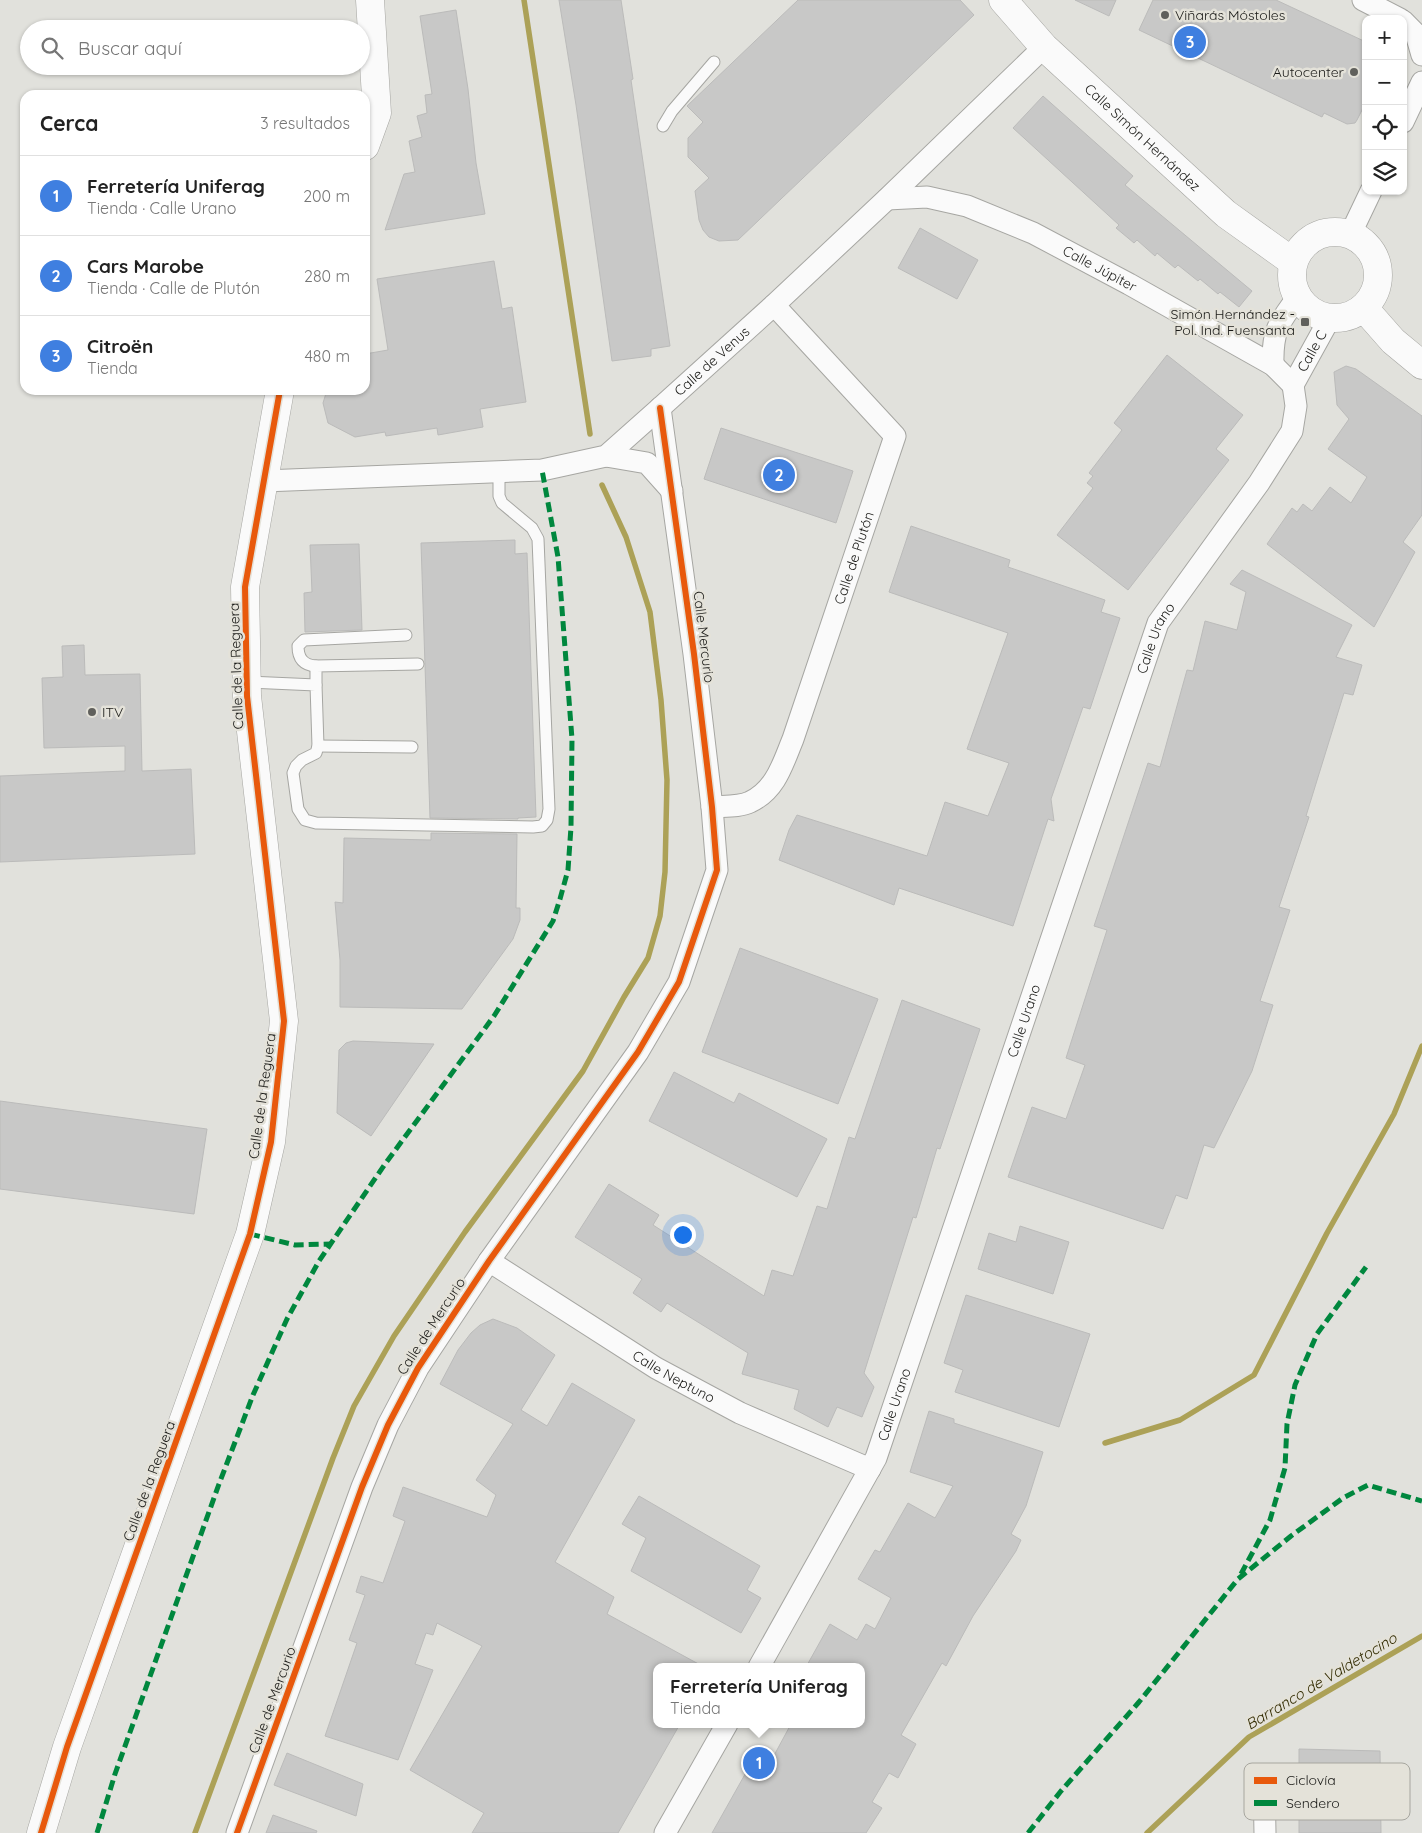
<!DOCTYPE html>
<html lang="es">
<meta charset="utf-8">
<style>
body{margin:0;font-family:Quicksand,sans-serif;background:#f2f2f2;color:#222}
.controls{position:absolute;right:15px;top:15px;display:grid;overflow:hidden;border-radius:10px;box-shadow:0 1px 4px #0004}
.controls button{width:45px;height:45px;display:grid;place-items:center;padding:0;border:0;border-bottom:1px solid #e0e0e0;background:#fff;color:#222;font:25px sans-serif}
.you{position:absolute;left:682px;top:1234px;width:18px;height:18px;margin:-12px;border:4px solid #fff;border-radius:50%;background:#1a73e8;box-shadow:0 0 0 8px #1a73e833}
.badge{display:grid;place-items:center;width:32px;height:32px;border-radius:50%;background:#7c3aed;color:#fff;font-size:16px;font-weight:700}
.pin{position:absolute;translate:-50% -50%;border:2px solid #fff;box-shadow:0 1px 5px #0006}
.popup{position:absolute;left:653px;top:1663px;width:212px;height:65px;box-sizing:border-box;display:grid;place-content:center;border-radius:10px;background:#fff;filter:drop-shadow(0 1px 4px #0005);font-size:16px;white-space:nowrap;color:#767676}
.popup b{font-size:19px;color:#222}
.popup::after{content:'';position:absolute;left:50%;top:100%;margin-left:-10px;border:10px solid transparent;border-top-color:#fff}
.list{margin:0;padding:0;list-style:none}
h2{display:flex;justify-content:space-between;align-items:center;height:65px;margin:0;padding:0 20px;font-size:21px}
h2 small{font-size:16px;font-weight:400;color:#767676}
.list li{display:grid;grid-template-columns:32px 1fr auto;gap:15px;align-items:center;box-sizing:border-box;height:80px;padding:0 20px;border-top:1px solid #e0e0e0}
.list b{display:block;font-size:19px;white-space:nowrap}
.list p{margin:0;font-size:16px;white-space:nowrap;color:#767676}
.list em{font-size:16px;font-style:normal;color:#767676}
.icon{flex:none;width:28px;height:28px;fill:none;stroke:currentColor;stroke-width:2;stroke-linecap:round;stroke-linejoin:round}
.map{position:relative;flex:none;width:1422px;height:1833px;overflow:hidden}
.search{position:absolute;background:#fff;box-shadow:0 1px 4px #0004;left:20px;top:20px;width:350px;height:55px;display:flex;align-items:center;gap:12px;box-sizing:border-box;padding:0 18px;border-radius:28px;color:#767676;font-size:19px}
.panel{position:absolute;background:#fff;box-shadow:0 1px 4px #0004;left:20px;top:90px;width:350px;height:305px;border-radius:15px}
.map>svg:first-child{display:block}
</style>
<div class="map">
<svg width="1422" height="1833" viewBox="0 0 1422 1833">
<rect width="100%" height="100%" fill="#e1e1dc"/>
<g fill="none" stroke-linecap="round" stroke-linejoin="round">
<g stroke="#aca157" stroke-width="5.5">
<path d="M524,0l66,434"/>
<path d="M1105,1443l75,-23 74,-45 73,-142 67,-119 28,-68"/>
<path d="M195,1833l138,-375 21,-52 40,-70 71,-104 118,-161 41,-74 24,-39 12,-42 5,-44 2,-92 -6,-80 -11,-88 -24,-75 -24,-52"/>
<path d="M1147,1833l102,-96 173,-101"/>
</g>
</g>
<g fill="#c8c8c7" stroke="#bbbbba">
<path d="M559,0h62l12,79 -2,1 39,266 -19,3v7l-39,5 -36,-256z"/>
<path d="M798,0h162l14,15 -236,225 -19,1 -10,-4 -6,-7 -4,-10 -4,-29 14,-13 -21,-21v-19l15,-16 -16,-16z"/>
<path d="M1075,0h41l-7,16z"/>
<path d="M1153,0h123l90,42v60l-9,18 -2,3 -8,1 -23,-11 -2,4 -183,-87z"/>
<path d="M456,10l12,79 8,74 9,51 -100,16 19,-56 11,-2 -6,-31 13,-4 -5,-21 10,-3 -2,-18 7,-1 -12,-78z"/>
<path d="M1043,96l90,80 -8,9 127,106 -13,16 -19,-15 -2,2 -18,-15 -2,2 -20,-16 -3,3 -18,-15 -2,3 -18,-16 -3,3 -18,-15 3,-3 -106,-97z"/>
<path d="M920,228l58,32 -21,39 -59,-31z"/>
<path d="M494,261l8,48 10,-2 14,95 -46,7 3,18 -45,8 -1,-7 -51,8 -1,-4 -30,5 -27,-14 -5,-20 4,-13h38v-36l23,-4 -11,-71z"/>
<path d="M1167,355l76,60 -27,34 13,11 -101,130 -71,-55 36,-47 -6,-5 6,-7 -4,-3 33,-43 -8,-7z"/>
<path d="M1346,366l10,3 66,47v99l-19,27 12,10 -41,75 -107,-83 25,-36 5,4 6,-8 9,7 18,-24 21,16 16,-26 -39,-28 21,-30 -12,-14 -3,-33z"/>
<path d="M721,428l132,43 -17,52 -132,-44z"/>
<path d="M911,526l99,34 -2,7 97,33 -4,12 19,6 -30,91 -7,-2 -32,92 3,22 -6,-2 -35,107 -114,-38 -5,17 -115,-45 10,-30 8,-15 130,41 18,-54 43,14 21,-53 -42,-14 41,-116 -119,-41z"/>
<path d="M515,540v14l12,-1 9,264 -18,1v1l-88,-1 -9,-275z"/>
<path d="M359,544l3,86 -57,2 -1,-39 8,-1 -2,-47z"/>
<path d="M1242,570l110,55 -16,32 26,8 -9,30 -9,-2 -38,123 3,1 -30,90 11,3 -30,91 13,4 -21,66 -38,77 -10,-3 -17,54 -11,-4 -13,34 -155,-52 24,-70 34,12 19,-54 -19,-7 41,-128 -13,-4 54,-163 12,4 27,-97 6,1 12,-50 32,9 9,-38 -16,-8z"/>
<path d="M84,645l1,30 55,-1 2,97 49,-2 4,85 -195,8v-86l125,-5v-25l-81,2 -2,-70 21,-1 -1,-31z"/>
<path d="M431,833l86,1 -1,74h4v12l-7,19 -51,70 -122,-2v-47l-5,-58 8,1 1,-65 87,2z"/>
<path d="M740,948l138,51 -40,105 -136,-52z"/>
<path d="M902,1000l78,29 -40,120 -3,-1 -21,70 -3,-1 -49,156 10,14 -12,30 -25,-10 -9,20 -34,-18 5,-19 -57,-16 6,-21 -81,-50 -6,9 -28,-19 9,-14 -67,-42 34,-53 50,31 -6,10 111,71 8,-26 21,6 24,-70 10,3 22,-72 6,2z"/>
<path d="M353,1041l81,3 -63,92 -34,-23 2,-63 7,-7z"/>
<path d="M674,1072l60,31 5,-10 88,46 -30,58 -148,-76z"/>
<path d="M0,1101l207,28 -13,85 -194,-25z"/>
<path d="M1020,1226l49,16 -16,52 -75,-25 11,-36 27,9z"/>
<path d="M966,1295l124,39 -31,93 -104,-35 8,-22 -19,-7z"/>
<path d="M493,1319l24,9 38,27 -34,55 26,16 25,-43 63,37 -80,142 59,35 -7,17 97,53h-48v57h24l-62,109h-146l12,-20 -74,-43 72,-124 -45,-23 -4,12 -7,-2 -11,31 18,6 -35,90 -73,-24 32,-93 -8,-3 16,-45 -9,-3 5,-16 22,7 22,-62 -12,-5 10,-29 84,30 9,-22 -20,-15 37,-56 -73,-40 18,-34 13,-17 9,-8z"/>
<path d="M929,1411l25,8v4l89,29 -17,54 -15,28 10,6 -5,11 -43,65 -27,50 -4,-3 -41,72 15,9 -18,34 -9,-5 -17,29 10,6 -16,25h-154l45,-80 14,8 20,-37h71v-57h-56l24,-43 27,16 9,-16 9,5 16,-31 -33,-19 17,-29 5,2 28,-49 27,15 18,-32 -43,-14z"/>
<path d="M639,1496l121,70 -13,24 14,8 -20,35 -110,-62 15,-33 -24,-14z"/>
<path d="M1299,1749l81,2 1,82h-82z"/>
<path d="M287,1753l76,31 -7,32 -82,-31z"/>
<path d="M273,1815l44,16 -1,2h-50z"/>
</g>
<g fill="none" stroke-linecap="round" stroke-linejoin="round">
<g stroke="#a6a6a2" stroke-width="13">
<g id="service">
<path d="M663,126l9,-15 42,-49"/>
<path d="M316,666c-13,-1 -18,-8 -18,-20l6,-6 102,-5"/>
<path d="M246,682l70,3 2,61 -2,7 -14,7 -6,6 -3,7 5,36 7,11 11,3 217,4 9,-1 5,-6 2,-11 -11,-270 -6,-11 -30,-25 -3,-7v-24"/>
<path d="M316,685v-19l102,-2"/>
<path d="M318,746l94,1"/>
</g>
</g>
<g stroke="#a6a6a2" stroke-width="23">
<g id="minor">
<path d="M1363,0l37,19"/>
<path d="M1403,21l13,13 6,21"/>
<path d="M1403,122l19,-40"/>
<path id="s1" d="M887,199l40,-2 40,9 66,27 96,51 144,81 20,20"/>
<path d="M1350,235l21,-44"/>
<path d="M1273,365c-1,-33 5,-42 25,-68"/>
<path id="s2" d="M1293,385l37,-67"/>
<path d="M606,456l41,7 25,28"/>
<path id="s3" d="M264,481l278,-11 64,-14 54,-48 114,-103 113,-106 157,-152"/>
<path id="s4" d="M712,807c12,-1 28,0 38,-5 26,-12 33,-39 43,-63l102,-303 -121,-131"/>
<path id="s5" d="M489,1261l167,107 84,45 130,56"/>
<path id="s6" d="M759,1667l117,-209 282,-835 101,-140 33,-52 4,-25 -3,-21"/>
<path d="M1264,1781l1,52"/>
<path d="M237,1833l125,-346 26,-62 30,-57 71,-107 149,-209 41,-70 38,-112 -5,-63 -18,-153 -34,-246"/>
<path d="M665,1833l62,-109"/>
</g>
</g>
<g stroke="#a6a6a2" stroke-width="29">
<g id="tertiary">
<path id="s7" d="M1003,0l41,47 182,167 67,48"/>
<path d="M365,146l12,-33 -7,-113"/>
<circle cx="1335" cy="275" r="43"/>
<path d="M1364,308l29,33 29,24"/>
<path d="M41,1833l26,-86 183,-513 21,-92 13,-121 -37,-325 -2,-109 35,-197"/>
</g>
</g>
<use href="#service" stroke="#fafafa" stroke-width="11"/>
<use href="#minor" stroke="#fafafa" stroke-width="21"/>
<use href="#tertiary" stroke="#fafafa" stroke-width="28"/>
<g stroke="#00873e" stroke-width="5" stroke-dasharray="10 5" stroke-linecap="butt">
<path d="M250,1234l45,11 36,-1"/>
<path d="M1241,1574l29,-54 15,-52 2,-44 8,-39 22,-51 49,-67"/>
<path d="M97,1833l18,-59 104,-290 34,-89 34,-76 32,-58 66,-97 109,-148 59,-95 7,-22 8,-29 3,-43 1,-88 -14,-182 -16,-87"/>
<path d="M1028,1833l33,-42 78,-89 99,-123 53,-43 52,-38 25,-13 54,16"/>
</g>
<g stroke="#e4e2d9" stroke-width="9">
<g id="cycleway">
<path d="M41,1833l26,-86 183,-513 21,-92 13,-121 -37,-325 -2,-109 35,-197"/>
<path d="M237,1833l125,-346 26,-62 30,-57 71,-107 149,-209 41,-70 38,-112 -5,-63 -18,-153 -34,-246"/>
</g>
</g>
<use href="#cycleway" stroke="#e8590c" stroke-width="6"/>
</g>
<g fill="#60605c" stroke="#e4e2d9" stroke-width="2">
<circle cx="1165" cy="15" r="5"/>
<circle cx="1354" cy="72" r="5"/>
<rect x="1300" y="317" width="10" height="10" rx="2.5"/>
<circle cx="92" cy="712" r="5"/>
</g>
<g text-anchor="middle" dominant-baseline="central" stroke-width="5" stroke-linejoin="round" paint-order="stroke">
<g font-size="14" fill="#1a1a17" stroke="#e4e2d9" text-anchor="start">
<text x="1175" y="15">Viñarás Móstoles</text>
<text x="1344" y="72" text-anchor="end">Autocenter</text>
<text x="1295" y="314" text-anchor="end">Simón Hernández -<tspan x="1295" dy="16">Pol. Ind. Fuensanta</tspan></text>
<text x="102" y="712">ITV</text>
</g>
<g font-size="14" fill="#1a1a17" stroke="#e4e2d9">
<text stroke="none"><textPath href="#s7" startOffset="196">Calle Simón Hernández</textPath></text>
<text stroke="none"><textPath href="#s1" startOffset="228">Calle Júpiter</textPath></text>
<text stroke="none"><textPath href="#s2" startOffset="39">Calle C</textPath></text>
<text stroke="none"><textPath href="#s3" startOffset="486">Calle de Venus</textPath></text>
<text stroke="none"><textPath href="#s4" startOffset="308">Calle de Plutón</textPath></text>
<text transform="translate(704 637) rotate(83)">Calle Mercurio</text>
<text stroke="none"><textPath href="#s6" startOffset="1106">Calle Urano</textPath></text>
<text transform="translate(236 666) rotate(-92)">Calle de la Reguera</text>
<text stroke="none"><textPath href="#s6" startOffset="701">Calle Urano</textPath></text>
<text transform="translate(262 1096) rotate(-82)">Calle de la Reguera</text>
<text transform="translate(431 1326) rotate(-57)">Calle de Mercurio</text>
<text stroke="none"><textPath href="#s5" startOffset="218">Calle Neptuno</textPath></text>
<text stroke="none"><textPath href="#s6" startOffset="296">Calle Urano</textPath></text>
<text transform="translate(149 1481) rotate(-70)">Calle de la Reguera</text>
<text transform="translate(272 1700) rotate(-70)">Calle de Mercurio</text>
</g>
<g font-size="15" font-style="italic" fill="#322b01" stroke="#e4e2d9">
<text transform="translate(1321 1681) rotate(-31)">Barranco de Valdetocino</text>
</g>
</g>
<rect x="1244" y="1763" width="166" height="57" rx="8" fill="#e4e2d9" stroke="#a7a69f" stroke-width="1"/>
<rect x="1254" y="1777" width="23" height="7" fill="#e8590c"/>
<rect x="1254" y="1800" width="23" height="6" fill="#00873e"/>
<g font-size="14" fill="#1a1a17">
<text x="1286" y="1785">Ciclovía</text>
<text x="1286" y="1808">Sendero</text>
</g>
</svg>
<div class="controls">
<button>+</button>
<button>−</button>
<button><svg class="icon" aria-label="locate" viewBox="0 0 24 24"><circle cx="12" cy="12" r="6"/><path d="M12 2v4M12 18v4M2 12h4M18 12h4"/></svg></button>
<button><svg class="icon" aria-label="layers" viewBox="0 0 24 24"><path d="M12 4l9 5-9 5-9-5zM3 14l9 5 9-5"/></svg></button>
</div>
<div class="you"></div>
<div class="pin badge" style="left:759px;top:1763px;background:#3f7fe0">1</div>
<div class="popup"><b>Ferretería Uniferag</b>Tienda</div>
<div class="pin badge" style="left:779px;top:475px;background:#3f7fe0">2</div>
<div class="pin badge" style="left:1190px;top:42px;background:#3f7fe0">3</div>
<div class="search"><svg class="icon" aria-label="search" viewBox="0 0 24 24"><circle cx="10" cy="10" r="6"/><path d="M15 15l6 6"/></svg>Buscar aquí</div>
<section class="panel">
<h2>Cerca<small>3 resultados</small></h2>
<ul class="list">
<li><span class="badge" style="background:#3f7fe0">1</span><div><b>Ferretería Uniferag</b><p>Tienda · Calle Urano</p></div><em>200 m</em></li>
<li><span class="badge" style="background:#3f7fe0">2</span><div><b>Cars Marobe</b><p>Tienda · Calle de Plutón</p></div><em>280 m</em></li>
<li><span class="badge" style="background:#3f7fe0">3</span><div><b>Citroën</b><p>Tienda</p></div><em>480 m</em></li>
</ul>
</section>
</div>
